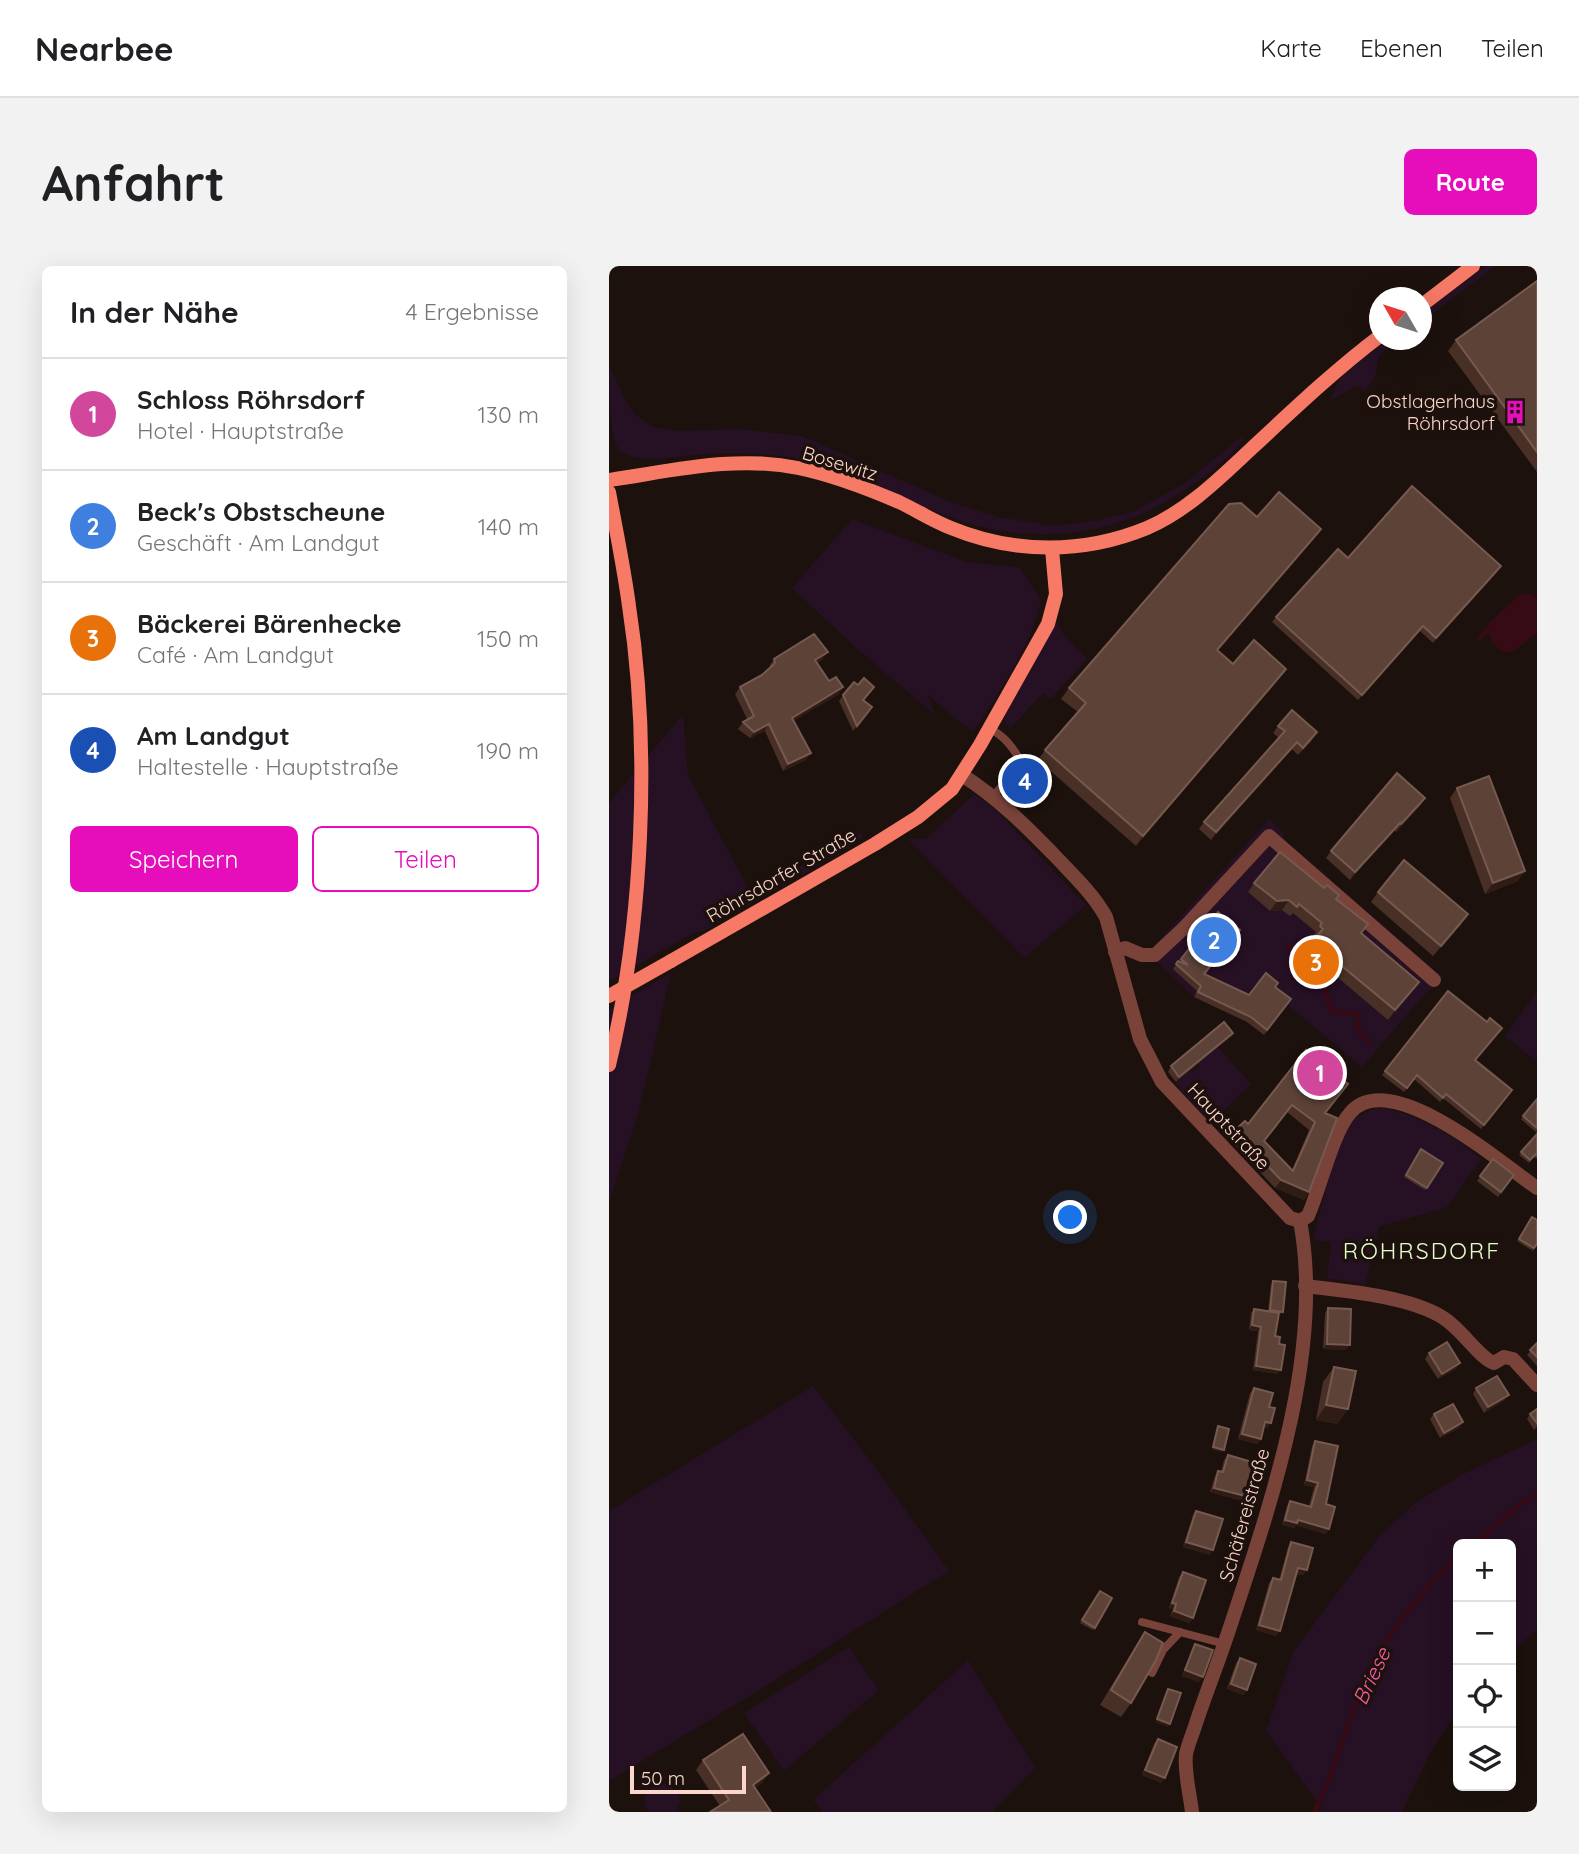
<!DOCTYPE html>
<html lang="de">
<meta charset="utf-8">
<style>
body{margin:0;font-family:Quicksand,sans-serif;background:#f2f2f2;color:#202124}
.controls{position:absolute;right:21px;bottom:21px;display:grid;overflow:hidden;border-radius:10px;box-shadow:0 7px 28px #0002}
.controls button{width:63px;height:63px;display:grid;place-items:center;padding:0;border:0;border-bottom:2px solid #e0e0e0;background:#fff;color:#202124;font:35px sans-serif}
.compass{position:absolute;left:760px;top:21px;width:63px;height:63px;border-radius:50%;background:#fff;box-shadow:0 7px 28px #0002;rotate:309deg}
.scale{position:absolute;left:21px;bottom:18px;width:116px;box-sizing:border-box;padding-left:7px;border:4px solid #fcd5cb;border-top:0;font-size:19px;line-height:24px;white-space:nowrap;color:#fcd5cb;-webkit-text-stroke:5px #1c110c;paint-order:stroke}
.you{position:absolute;left:462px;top:952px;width:24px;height:24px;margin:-18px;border:5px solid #fff;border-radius:50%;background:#1a73e8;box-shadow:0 0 0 10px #1a73e833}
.badge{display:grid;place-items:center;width:46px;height:46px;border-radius:50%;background:#e60dba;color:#fff;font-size:23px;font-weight:700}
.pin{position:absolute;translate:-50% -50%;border:4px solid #fff;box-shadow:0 2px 7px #0006}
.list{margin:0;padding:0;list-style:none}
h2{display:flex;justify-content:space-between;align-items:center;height:91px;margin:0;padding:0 28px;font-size:30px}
h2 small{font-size:23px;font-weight:400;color:#757577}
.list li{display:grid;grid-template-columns:46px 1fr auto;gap:21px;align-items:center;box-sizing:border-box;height:112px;padding:0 28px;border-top:2px solid #e0e0e0}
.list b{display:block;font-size:26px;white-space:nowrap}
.list p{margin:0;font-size:23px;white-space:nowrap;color:#757577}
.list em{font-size:23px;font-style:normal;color:#757577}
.actions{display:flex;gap:14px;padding:21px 28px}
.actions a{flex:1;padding:16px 0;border:2px solid #e60dba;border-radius:10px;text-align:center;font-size:24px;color:#e60dba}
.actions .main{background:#e60dba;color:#fff}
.icon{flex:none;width:38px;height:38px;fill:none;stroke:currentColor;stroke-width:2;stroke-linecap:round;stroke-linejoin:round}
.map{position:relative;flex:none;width:928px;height:1546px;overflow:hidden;border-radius:10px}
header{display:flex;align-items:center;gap:42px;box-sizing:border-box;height:98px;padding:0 35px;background:#fff;border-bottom:2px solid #e0e0e0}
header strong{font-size:33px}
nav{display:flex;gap:38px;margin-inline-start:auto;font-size:24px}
.intro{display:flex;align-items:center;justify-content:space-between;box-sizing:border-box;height:168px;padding:0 42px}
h1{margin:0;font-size:49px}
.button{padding:18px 32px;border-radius:10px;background:#e60dba;color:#fff;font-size:24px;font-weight:700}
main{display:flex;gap:42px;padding:0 42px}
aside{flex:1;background:#fff;border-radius:10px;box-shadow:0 7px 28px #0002}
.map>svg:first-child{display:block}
</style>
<header>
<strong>Nearbee</strong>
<nav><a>Karte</a><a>Ebenen</a><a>Teilen</a></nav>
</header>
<div class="intro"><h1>Anfahrt</h1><a class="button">Route</a></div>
<main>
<aside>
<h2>In der Nähe<small>4 Ergebnisse</small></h2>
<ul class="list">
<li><span class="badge" style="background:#d1479c">1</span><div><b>Schloss Röhrsdorf</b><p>Hotel · Hauptstraße</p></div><em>130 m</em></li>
<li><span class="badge" style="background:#3f7fe0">2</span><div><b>Beck's Obstscheune</b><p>Geschäft · Am Landgut</p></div><em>140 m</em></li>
<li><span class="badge" style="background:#e8710a">3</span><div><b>Bäckerei Bärenhecke</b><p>Café · Am Landgut</p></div><em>150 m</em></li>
<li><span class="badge" style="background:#1a4fb4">4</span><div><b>Am Landgut</b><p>Haltestelle · Hauptstraße</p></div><em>190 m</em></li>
</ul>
<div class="actions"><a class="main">Speichern</a><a>Teilen</a></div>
</aside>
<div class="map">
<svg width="928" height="1546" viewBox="0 0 928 1546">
<rect width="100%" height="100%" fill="#1c110c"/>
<g fill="#261024">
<path d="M876,0h10l-73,56v-8z"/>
<path d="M778,74h12l-20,15 -3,20 -10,15 -9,-4 -28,15 13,-26z"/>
<path d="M0,99l17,37 10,13 15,11 23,5 67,-2 61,7 146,65 51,16 54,9 42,-5 40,-10 50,-28 56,-46 2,3c-15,22 -59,52 -83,65 -62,34 -138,38 -205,14 -58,-20 -110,-55 -173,-63 -26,-3 -53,-4 -80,-2 -26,1 -58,13 -82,-3 -11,-12 -11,-65 -11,-86z"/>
<path d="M243,253l115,43 52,5 22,33c-9,45 -38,84 -61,123l-9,8 -43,-36 7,20 -80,-68 -63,-59z"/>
<path d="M446,355l9,14 23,24 -36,40 -8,-6 -33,36 -6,-9 3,-11z"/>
<path d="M74,448l5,61 63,119 111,-62v6l-14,11 -144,82 -11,2 -84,48v-178z"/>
<path d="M365,528l20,14 92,97 -62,53 -116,-119h18z"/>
<path d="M660,553l15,14 -1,5 160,140 -21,19 -60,70 -74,-62 -24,30 -17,-13 -53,-25 -46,-44z"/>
<path d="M62,707l-32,138 -30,91v-193z"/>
<path d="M928,725v71l-32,-26z"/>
<path d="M609,781l33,37 -41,40 -35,-41 16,-13 2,2 7,-6 -2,-2z"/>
<path d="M768,842c34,2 79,28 104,51l-34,48 -68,20 -14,58 -38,-7 4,-36 -17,-2c4,-26 23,-99 39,-119 7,-7 15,-10 24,-13z"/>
<path d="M204,1120l59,77 77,108 -194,122 -146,88v-270z"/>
<path d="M928,1173v191l-26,22v-108h-53v167l-26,38 -30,63h-84l4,-4 -56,-77 27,-79 85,-114 37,-35 46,-28z"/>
<path d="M240,1381l30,43 -95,81 -40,-58z"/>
<path d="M359,1394l67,108 -43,44h-169l-10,-12z"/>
<path d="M53,1518l7,1 10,10 1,7 -4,10h-28c-8,-14 -1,-25 14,-28z"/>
</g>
<path fill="#370b16" d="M918,327l10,4v36l-20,16 -9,4c-15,-6 -20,-13 -20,-29l31,-29z"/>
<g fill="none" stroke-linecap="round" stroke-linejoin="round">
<g stroke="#370b16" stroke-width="4.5">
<path d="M871,372l8,-9"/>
<path d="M680,679c3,11 4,28 16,33 6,2 12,1 18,3l8,30 27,3 1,18 11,11"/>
<path d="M867,1278l39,-36 22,-14"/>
<path d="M705,1546c18,-33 27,-70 41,-105 22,-58 55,-109 103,-148"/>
</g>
<g stroke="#79433a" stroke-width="8">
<path d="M380,462c15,8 23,18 31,32l-2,9 -25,27"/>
<path d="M533,1356l83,22"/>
<path d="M543,1407l11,-23 17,-18"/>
</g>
<g stroke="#79433a" stroke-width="14">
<path d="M353,509c36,23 65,52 95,83 18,19 36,36 49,59l34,122 22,43 128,136 10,3"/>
<path d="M506,686l10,-4 17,7h13l30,-28 84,-91 165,144"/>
<path d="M691,955l8,-5c12,-27 25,-85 43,-104 40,-45 151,52 186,76"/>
<path d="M696,1020c40,5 102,10 137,31 19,11 37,41 52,46l10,-6 9,2 24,26"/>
<path d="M583,1546c-2,-18 -8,-40 -6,-58 2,-10 7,-21 10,-31 10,-30 22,-60 32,-90 41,-124 97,-281 72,-412"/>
</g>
<g stroke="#f77a67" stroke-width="14">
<path d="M813,39l51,-39"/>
<path d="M0,214c63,-9 126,-25 189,-12 35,7 68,20 101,34 17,8 34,19 52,26 63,26 133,26 196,0 40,-17 74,-51 105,-80 41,-38 83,-78 128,-112"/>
<path d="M0,226c7,38 15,76 20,114 22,141 14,320 -20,459"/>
<path d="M62,695l204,-117 43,-27 34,-28 28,-44 68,-121 8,-30 -4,-45"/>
</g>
<path stroke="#f77a67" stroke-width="14" d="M0,730l62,-35"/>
</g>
<g fill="#493026" fill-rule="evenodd">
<path d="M928,15v191l-89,-121 8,-11z"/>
<path d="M648,251l57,22 -96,111 15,14 53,5 -7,10 -143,167 -98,-86 7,-10 33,-38 -17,-13 8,-11z"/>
<path d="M739,292l149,14 -64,71 -13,-12 -62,69 -86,-78 4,-5z"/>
<path d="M165,393h49l-6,4 22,31 -46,27 13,39 -23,11 -18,-40 -15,7 -12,-9 5,-7 4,-3 -12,-25 5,-7 22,-12 8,-7v-3z"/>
<path d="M234,429l21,5 8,7 -19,24 -14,-30z"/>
<path d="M669,460l34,14 -14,15 -6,-6 -81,91 -12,-11 5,-7 75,-84 -6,-5z"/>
<path d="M848,522l61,93 -33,13 -35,-96z"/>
<path d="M816,532l-5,8 -24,26 -1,-2 -45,50 -24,-22 5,-7z"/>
<path d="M645,617l70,5 15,7 -2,4 31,25 -7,9 58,49 -31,38 -58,-49 -1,2 -24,-20 11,-15 -3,-3 3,-3 -23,-19 -3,3 -8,-6 -12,1 -22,-19z"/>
<path d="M769,626l83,33 -28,31 -62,-54z"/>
<path d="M609,646l-13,62 44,21 26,-8 16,12 -27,36 -17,-13 -53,-25 3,-6 -24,-22z"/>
<path d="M839,725l28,69 36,30 -31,39 -38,-31 -3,4 -26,-23 -10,13 -22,-17z"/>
<path d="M624,767l-4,5 -53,44 -8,-10 3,-6z"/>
<path d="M697,784l19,64 -16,78 -5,8 -29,-12 -46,-49 5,-8 14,-7zM678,846l22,18 -17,40 -28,-29z"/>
<path d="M928,833v34l-16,-14z"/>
<path d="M928,868v25l-3,-2 -5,6 -10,-8z"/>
<path d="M812,883l22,14 -18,27 -21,-13z"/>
<path d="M884,893l21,16 -16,22 -21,-16z"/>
<path d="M923,951l5,27 -4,7 -16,-10z"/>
<path d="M664,1015l8,33h-2l-4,22 4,8 -1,30 -25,-4 5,-39 -9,-1 2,-17 3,-4 14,3 3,-28z"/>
<path d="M719,1042l18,42 -23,-1 2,-36z"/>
<path d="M928,1077v23l-10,-11z"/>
<path d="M820,1087l28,15 -19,11 -13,-20z"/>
<path d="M725,1101l4,57 -22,-4 7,-38z"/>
<path d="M645,1122l15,19 -1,21 -4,-1 -3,12 -4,5 -19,-5 12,-46z"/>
<path d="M867,1122l29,12 -21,13 -11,-19z"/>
<path d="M928,1143v18l-3,3 -7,-11 3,-5z"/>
<path d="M825,1148l29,8 -4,6 -19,10 -10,-19z"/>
<path d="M706,1175l11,63 3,25 -4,5 -29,-9 -2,3 -12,-3 5,-19 3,-5 19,5 5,-19 -10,-2 8,-39z"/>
<path d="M619,1189l25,17 -4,31 -39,-11 5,-16 3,-5 3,1 3,-12z"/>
<path d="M587,1245l14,44 -27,-8 10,-32z"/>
<path d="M682,1276l16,28 -4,5 -7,-1 -16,57 -4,5 -20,-6 13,-47 4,-5 6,2 9,-33z"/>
<path d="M574,1306l10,46 -4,5 -19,-7 3,-7 -4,-1 10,-31z"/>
<path d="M491,1325l12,7 -19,32 -13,-7z"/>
<path d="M536,1366l-14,71 -10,14 -21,-12 35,-58z"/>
<path d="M586,1378l4,38 -17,-6 10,-27z"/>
<path d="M631,1392l7,32 -4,5 -16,-6 9,-26z"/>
<path d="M549,1473l7,39 -4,5 -19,-8 12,-31z"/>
<path d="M94,1494l66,13 -7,10 -7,5 -35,18 -24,-36z"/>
</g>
<g fill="#2f1c14">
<path d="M712,263l-7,10 -104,121 7,-10z"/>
<path d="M892,300l-4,6 -64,71 3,-5z"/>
<path d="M814,360l-3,5 -62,69 4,-5z"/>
<path d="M219,386l-5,7 -13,8 5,-7z"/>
<path d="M677,403l-7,10 -143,167 7,-10z"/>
<path d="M234,421l-4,7 -52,31 5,-7z"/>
<path d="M160,458l-4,7 -15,7 4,-6z"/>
<path d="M688,476l-5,7 -81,91 5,-8z"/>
<path d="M202,487l-5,7 -23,11 5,-7z"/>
<path d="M816,532l-5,8 -24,26 5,-8z"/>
<path d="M791,557l-5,7 -45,50 5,-8z"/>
<path d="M916,605l-7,10 -33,13 8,-11z"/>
<path d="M680,634l-7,10 -12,1 7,-10z"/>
<path d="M859,648l-7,11 -28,31 8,-10z"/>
<path d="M810,716l-7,9 -24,29 7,-10z"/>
<path d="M624,767l-4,5 -53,44 3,-5z"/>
<path d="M672,914l28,12 -5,8 -29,-12z"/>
<path d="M643,1059l9,2 -3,4 -9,-1z"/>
<path d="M718,1078l23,1 -4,5 -23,-1z"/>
<path d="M851,1097l-3,5 -19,11 4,-5z"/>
<path d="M647,1100l25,4 -3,4 -25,-4z"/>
<path d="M900,1129l-4,5 -21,13 4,-6z"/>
<path d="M717,1139l22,4 -10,15 -22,-4z"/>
<path d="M656,1156l6,1 -3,5 -6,-1z"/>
<path d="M854,1156l-4,6 -19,10 4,-5z"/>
<path d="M633,1168l19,5 -4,5 -19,-5z"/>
<path d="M604,1181l11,3 -2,2 -11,-2z"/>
<path d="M698,1214l11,3 -4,4 -10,-2z"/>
<path d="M605,1222l39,10 -4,5 -39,-11z"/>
<path d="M676,1254h13l31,9 -4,5 -29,-9 -2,3 -12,-3z"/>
<path d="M577,1276l27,8 -3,5 -27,-8z"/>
<path d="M689,1302l9,2 -4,5 -9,-2z"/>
<path d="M563,1337l4,1 -3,5 -4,-1z"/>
<path d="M565,1345l19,7 -4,5 -19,-7z"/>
<path d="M650,1359l21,6 -4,5 -20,-6z"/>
<path d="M576,1404l18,7 -4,5 -17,-6z"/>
<path d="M622,1418l16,6 -4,5 -16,-6z"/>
<path d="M548,1453l13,5 -2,3 -13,-5z"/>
<path d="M536,1504l20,8 -4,5 -19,-8z"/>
<path d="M160,1507l-7,10 -16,11 7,-9z"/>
</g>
<g fill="#5d4238" stroke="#76594f" stroke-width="2" fill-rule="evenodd">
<path d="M928,15v171l-81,-112z"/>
<path d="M803,220l89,80 -65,72 -13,-12 -61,69 -86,-78 62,-68 10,9z"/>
<path d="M670,226l42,37 -104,121 16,14 21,-24 32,29 -143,167 -98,-86 41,-47 -17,-15 160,-184 12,-1 16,14z"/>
<path d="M205,368l14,18 -13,8 14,21 7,-4 7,10 -51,31 19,35 -23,11 -19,-40 -15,8 -11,-10 11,-6 -14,-29 22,-12 13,-12 -1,-4z"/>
<path d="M255,412l10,9 -11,13 9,7 -15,19 -14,-31 11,-13 4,3z"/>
<path d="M683,444l25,22 -14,16 -6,-6 -81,90 -12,-10 81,-91 -7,-5z"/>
<path d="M788,507l28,25 -24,26 -1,-1 -45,49 -24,-21z"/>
<path d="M880,510l36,95 -32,12 -36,-95z"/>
<path d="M671,586l44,36 3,-3 12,10 -3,4 32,25 -7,9 58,49 -24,28 -58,-48 -2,1 -24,-20 12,-14 -3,-3 2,-3 -23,-19 -2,3 -8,-7 -12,1 -23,-18z"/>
<path d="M795,594l64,54 -27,32 -63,-54z"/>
<path d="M609,646l22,18 -36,44 45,21 17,-22 12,10 -3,4 16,12 -24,31 -16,-13 -53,-25 3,-6 -25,-22 2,-3 10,4 -7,-6z"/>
<path d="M839,725l39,31 3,-4 12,10 -27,32 37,30 -28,35 -38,-31 -3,4 -26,-23 -10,13 -22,-17z"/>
<path d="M615,756l9,11 -54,44 -8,-11z"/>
<path d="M697,784l42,34 -23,29 12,5 -28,74 -28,-12 -47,-49 11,-10 3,3zM683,839l23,17 -22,49 -29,-30z"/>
<path d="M928,833v29l-14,-12z"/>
<path d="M928,868v21l-1,-1 -6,6 -9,-8z"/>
<path d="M812,883l22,14 -16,25 -21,-13z"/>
<path d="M884,893l21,16 -13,17 -21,-16z"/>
<path d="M923,951l5,3v24l-3,4 -15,-9z"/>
<path d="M664,1015l13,1 -3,30 -13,-2z"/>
<path d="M719,1042l23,1 -1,36 -23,-1z"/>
<path d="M645,1043l25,4 -4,23 5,1 -1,7 6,1 -4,25 -25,-4 5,-39 -9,-2z"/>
<path d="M838,1076l13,21 -18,11 -13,-21z"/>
<path d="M928,1077v14l-7,-7z"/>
<path d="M725,1101l22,4 -8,38 -22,-4z"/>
<path d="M888,1110l12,19 -21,12 -12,-19z"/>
<path d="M645,1122l19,5 -4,14 6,1 -4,15 -6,-1 -4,17 -19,-5z"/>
<path d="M844,1138l10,18 -19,11 -10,-19z"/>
<path d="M928,1143v14l-7,-9z"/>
<path d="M609,1160l11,3 -5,21 -11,-3z"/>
<path d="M706,1175l23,5 -12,58 9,3 -6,22 -31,-9 -1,3 -12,-3 5,-19 21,6 7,-24 -11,-3z"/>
<path d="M619,1189l27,8 -2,9 7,2 -7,24 -39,-10 4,-17 5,1z"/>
<path d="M587,1245l27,8 -10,31 -27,-8z"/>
<path d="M682,1276l22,6 -6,22 -9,-2 -18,63 -21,-6 14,-47 8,2z"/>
<path d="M574,1306l23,8 -13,38 -19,-7 2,-7 -4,-1z"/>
<path d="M491,1325l12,7 -17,30 -13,-8z"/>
<path d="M536,1366l18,11 -7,17 -25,43 -20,-13z"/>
<path d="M586,1378l18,6 -10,27 -18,-7z"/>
<path d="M631,1392l16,6 -9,26 -16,-6z"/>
<path d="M559,1423l13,4 -11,31 -13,-5z"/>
<path d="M134,1468l26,39 -16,12 18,27h-61l19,-12 -26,-40z"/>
<path d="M549,1473l19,8 -12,31 -20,-8z"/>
</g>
<defs>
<g id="building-bare" transform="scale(1.89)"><path d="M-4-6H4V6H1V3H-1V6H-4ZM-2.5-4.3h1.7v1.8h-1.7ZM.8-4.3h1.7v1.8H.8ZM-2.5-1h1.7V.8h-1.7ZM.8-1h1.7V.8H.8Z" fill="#e60dba" stroke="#1c110c" stroke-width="2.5" paint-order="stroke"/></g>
</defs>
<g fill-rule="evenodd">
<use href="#building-bare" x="906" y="146"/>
</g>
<g text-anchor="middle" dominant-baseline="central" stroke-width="7" stroke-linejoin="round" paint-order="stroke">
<g font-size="19" fill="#fcd5cb" stroke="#1c110c" text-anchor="end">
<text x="886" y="135">Obstlagerhaus<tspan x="886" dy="22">Röhrsdorf</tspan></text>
</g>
<g font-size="19" fill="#fcd5cb" stroke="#1c110c">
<text transform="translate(231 197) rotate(17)">Bosewitz</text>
<text transform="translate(172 609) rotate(-30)">Röhrsdorfer Straße</text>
<text transform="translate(620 860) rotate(47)">Hauptstraße</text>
<text transform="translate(635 1249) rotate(-74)">Schäfereistraße</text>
</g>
<g font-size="21" font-style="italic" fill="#f65fa0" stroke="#1c110c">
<text transform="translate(762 1410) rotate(-65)">Briese</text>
</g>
<g font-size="23" letter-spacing="2" fill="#e6fccd" stroke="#1c110c">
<text x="813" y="984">RÖHRSDORF</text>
</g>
</g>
</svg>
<div class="controls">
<button>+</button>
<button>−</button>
<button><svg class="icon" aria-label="locate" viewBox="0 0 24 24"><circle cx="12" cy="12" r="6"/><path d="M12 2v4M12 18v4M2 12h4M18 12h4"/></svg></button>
<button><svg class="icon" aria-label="layers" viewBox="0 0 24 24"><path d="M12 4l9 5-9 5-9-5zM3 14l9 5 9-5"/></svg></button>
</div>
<svg class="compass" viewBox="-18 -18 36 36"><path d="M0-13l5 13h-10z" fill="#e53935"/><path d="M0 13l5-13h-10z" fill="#757577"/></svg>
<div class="scale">50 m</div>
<div class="you"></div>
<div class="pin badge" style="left:711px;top:807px;background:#d1479c">1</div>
<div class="pin badge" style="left:605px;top:674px;background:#3f7fe0">2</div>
<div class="pin badge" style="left:707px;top:696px;background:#e8710a">3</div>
<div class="pin badge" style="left:416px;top:515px;background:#1a4fb4">4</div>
</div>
</main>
